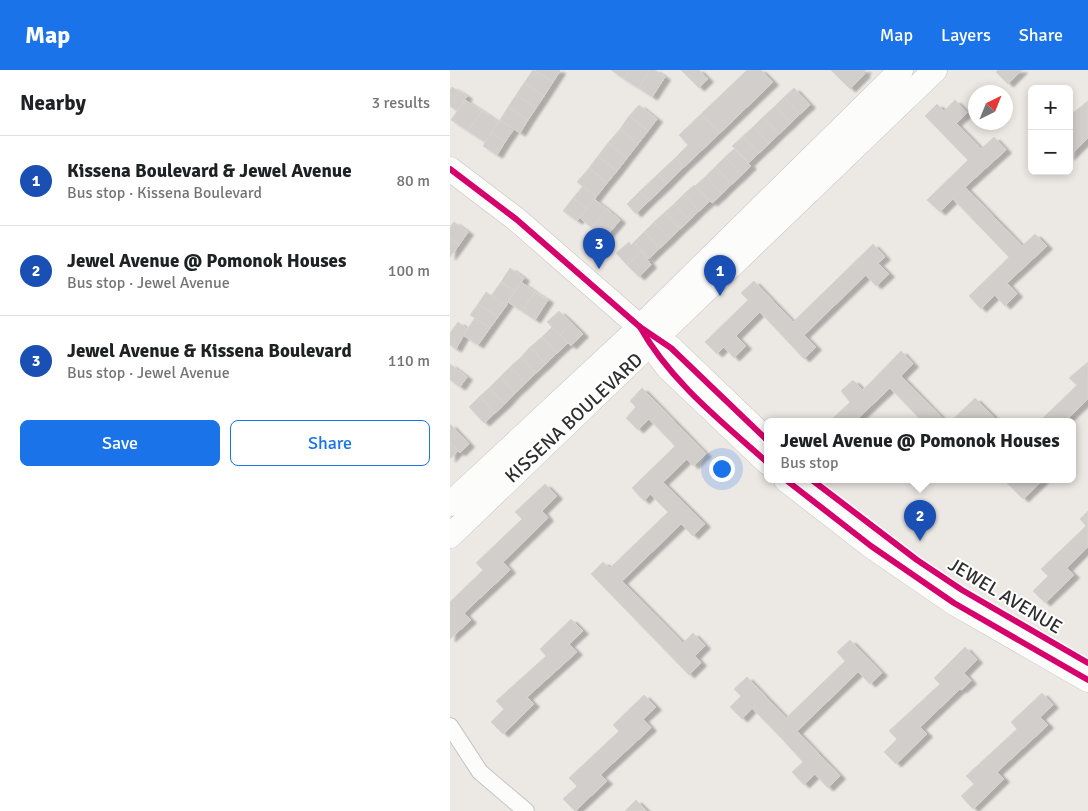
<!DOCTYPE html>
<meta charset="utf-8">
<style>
body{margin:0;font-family:Signika,sans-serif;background:#f6f6f6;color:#202124}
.controls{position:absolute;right:15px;top:15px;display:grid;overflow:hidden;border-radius:8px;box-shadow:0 2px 8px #0003}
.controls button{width:45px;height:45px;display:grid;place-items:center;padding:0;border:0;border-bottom:1px solid #e0e0e0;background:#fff;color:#202124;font:25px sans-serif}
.compass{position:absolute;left:518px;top:15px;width:45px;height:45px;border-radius:50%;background:#fff;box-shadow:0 2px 8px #0003;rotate:43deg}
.you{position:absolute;left:271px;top:398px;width:18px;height:18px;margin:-12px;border:4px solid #fff;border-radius:50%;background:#1a73e8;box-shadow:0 0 0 8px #1a73e833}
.badge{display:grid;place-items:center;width:32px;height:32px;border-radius:50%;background:#1a73e8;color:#fff;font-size:16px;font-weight:700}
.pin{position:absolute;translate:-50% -41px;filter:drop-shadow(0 1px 2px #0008)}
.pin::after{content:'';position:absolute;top:26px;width:18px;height:15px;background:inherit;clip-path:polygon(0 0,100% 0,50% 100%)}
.popup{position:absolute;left:314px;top:348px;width:312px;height:65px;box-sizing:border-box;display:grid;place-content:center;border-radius:8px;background:#fff;filter:drop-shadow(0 1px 4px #0005);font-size:16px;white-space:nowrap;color:#757577}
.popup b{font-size:19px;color:#202124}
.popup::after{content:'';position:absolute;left:50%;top:100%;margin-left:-10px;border:10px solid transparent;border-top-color:#fff}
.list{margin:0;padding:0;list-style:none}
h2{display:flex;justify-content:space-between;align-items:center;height:65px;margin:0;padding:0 20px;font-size:21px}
h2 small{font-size:16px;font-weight:400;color:#757577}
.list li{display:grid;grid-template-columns:32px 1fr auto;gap:15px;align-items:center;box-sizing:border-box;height:90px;padding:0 20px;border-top:1px solid #e0e0e0}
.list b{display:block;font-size:19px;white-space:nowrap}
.list p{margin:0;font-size:16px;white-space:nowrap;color:#757577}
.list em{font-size:16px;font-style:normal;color:#757577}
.actions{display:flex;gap:10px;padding:15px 20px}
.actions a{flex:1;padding:11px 0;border:1px solid #1a73e8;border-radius:8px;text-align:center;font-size:18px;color:#1a73e8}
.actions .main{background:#1a73e8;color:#fff}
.map{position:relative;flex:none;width:638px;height:741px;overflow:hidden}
header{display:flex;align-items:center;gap:30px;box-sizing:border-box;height:70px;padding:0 25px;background:#1a73e8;color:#fff}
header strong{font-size:24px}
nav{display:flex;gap:28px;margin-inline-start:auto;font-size:18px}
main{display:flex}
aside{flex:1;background:#fff}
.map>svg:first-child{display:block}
</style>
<header>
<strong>Map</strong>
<nav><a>Map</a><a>Layers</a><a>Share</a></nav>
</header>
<main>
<aside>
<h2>Nearby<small>3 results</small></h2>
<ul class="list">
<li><span class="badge" style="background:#1a4fb4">1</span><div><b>Kissena Boulevard &amp; Jewel Avenue</b><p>Bus stop · Kissena Boulevard</p></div><em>80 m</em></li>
<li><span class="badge" style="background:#1a4fb4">2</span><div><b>Jewel Avenue @ Pomonok Houses</b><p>Bus stop · Jewel Avenue</p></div><em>100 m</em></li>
<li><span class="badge" style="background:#1a4fb4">3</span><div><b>Jewel Avenue &amp; Kissena Boulevard</b><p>Bus stop · Jewel Avenue</p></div><em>110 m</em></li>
</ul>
<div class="actions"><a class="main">Save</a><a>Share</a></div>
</aside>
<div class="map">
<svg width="638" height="741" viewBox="0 0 638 741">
<defs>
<filter id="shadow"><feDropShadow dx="5.5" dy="3" stdDeviation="1" flood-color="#0004"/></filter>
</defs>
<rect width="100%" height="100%" fill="#ece8e4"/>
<g fill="#d1cecb" stroke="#d7d4d0" filter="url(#shadow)">
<path d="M83,0l20,12 -9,14 -20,-13z"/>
<path d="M84,0h25l1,1 -7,11z"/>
<path d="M161,0h19l-6,9z"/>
<path d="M180,0h20l-11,18 -15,-9z"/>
<path d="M200,0h5l10,7 -13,20 -13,-9z"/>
<path d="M231,0h18l9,9 -9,9z"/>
<path d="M297,0h14l12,12 -53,51 -19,-19z"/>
<path d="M381,0h35l-3,3 2,1 -15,15z"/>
<path d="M548,0h24l-14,14 -12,-12z"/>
<path d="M74,13l20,13 -8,12 -20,-13z"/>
<path d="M2,17l15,9 -10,15 -7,-5v-16z"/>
<path d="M344,18l16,17 -10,9 -16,-17z"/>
<path d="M66,25l20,13 -8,12 -20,-13z"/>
<path d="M334,27l16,17 -9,9 -16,-17z"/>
<path d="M15,30l17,11 -14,20 -17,-11z"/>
<path d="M505,30l12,13 -11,10 25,26 13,-12 12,13 -41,37 57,59 13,-12 12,12 -40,37 10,11 -12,12 -10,-11 -14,14 -12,-13 40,-39 -56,-58 -13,13 -13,-12 41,-40 -43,-44 12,-12 7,7z"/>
<path d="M638,31v37l-19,19v-41z"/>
<path d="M189,35l18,14 -9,12 -19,-15z"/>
<path d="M325,36l16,17 -12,11 -16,-17z"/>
<path d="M58,37l20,13 -8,13 -20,-13z"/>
<path d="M32,41l16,11 -13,20 -17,-11z"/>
<path d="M251,44l19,19 -36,34 -9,-9 13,-13 -9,-10z"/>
<path d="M179,46l19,15 -10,13 -18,-15z"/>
<path d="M313,47l16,17 -10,10 -16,-17z"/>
<path d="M50,50l14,9 -9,13 -14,-9z"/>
<path d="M303,57l16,17 -10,9 -16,-17z"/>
<path d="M170,59l18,15 -11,14 -19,-15z"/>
<path d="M41,63l14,9 -8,13 -14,-9z"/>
<path d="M293,66l16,17 -10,10 -17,-17z"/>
<path d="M158,73l19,15 -10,13 -19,-15z"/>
<path d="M284,79l17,17 -9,9 -17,-18z"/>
<path d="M148,86l19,15 -10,12 -18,-15z"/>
<path d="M275,87l17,18 -10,9 -17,-17z"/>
<path d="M225,88l9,9 -17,17 -9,-10z"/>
<path d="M265,97l17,17 -10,10 -16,-18z"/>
<path d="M139,98l18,15 -11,14 -19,-15z"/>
<path d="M208,104l9,10 -18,17 -9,-10z"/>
<path d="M256,106l16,18 -10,9 -17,-17z"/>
<path d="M244,115l16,16 -11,10 -15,-17z"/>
<path d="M133,116l13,11 -9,12 -14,-11z"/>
<path d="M190,121l9,10 -13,13 -9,-10z"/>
<path d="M234,124l15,17 -9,9 -16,-16z"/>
<path d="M123,128l14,11 -10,12 -14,-10z"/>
<path d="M144,129l13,10 -15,19 -12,-10z"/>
<path d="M224,134l16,16 -10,9 -15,-17z"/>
<path d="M157,139l13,11 -15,18 -13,-10z"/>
<path d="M215,142l15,17 -10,10 -16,-17z"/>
<path d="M4,152l14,10 -9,13 -9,-7v-11z"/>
<path d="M204,152l16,17 -10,9 -16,-16z"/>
<path d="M194,162l16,16 -11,11 -15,-17z"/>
<path d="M0,168l9,7 -9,12z"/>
<path d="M179,172l2,3 3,-3 8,9 -15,14 -11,-12z"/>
<path d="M423,174l12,13 -7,6 11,11 -13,12 -10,-11 -62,60 12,12 -12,12 -44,-47 -24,24 10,10 -12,12 -10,-11 -7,7 -12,-12 43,-42 -7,-7 13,-12 39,41z"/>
<path d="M192,181l9,14 -12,12 -12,-12z"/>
<path d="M60,198l14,10 -9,13 -14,-9z"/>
<path d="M51,212l14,9 -9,15 -15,-10z"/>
<path d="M71,212l14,10 -13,19 -14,-9z"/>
<path d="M36,222l20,14 -8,11 -20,-13z"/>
<path d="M85,222l13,8 -13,20 -13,-9z"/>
<path d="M28,234l20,13 -8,11 -20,-13z"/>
<path d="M109,241l13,12 -12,12 -13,-13z"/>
<path d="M25,248l15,10 -12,17 -15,-10z"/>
<path d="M8,252l9,7 -11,20 -6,-4v-12z"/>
<path d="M122,253l11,11 -12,12 -11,-11z"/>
<path d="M102,257l16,16 -11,10 -15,-16z"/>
<path d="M92,267l15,16 -11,11 -16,-17z"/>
<path d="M80,277l16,17 -10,9 -15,-16z"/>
<path d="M451,281l12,13 -12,12 45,46h-23l-33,-34 -36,34h-25l21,-20 -9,-11 12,-11 10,10z"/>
<path d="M71,287l15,16 -10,10 -16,-16z"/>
<path d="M638,292v37l-24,23h-28l3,-3 2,1 36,-35 -8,-7z"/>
<path d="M0,294l17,13 -7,10 -10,-7z"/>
<path d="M60,297l16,16 -11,10 -15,-16z"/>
<path d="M50,307l15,16 -10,11 -16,-16z"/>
<path d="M39,318l16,16 -10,9 -15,-17z"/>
<path d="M192,318l64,66 -13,12 -6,-7 -24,23 42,42 -12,12 -12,-12 -59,57 61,62 10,-10 12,13 -10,10 6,7 -12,12 -98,-101 12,-12 7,6 58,-56 -18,-18 -6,7 -12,-13 43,-42 -26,-27 -11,11 -12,-12 10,-11 -6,-6z"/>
<path d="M30,326l15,17 -11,10 -15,-16z"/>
<path d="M525,328l24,24h-49z"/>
<path d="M0,354l19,20 -9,9 -10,-11z"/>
<path d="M0,372l8,9 -8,8z"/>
<path d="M554,410h39l-20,19z"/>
<path d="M95,414l12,12 -15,15 6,7 -45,44 7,8 -46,43 7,7 -21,19v-37l33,-32 -7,-7 46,-44 -7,-7z"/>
<path d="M638,441v36l-21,21 7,7 -29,28 -12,-12 15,-15 -7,-7 45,-43 -6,-7z"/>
<path d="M121,549l12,12 -14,13 8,8 -50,45 7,7 -31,30 -12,-12 13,-13 -8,-8 50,-45 -6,-7z"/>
<path d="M400,570l32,33 -12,11 -12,-12 -61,59 43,45 -12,12 -13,-14 -11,11 -12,-13 11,-10 -20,-22 -31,-32 -10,11 -12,-12 11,-11 -7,-7 13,-12 39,41 59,-57 -8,-9z"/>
<path d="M515,577l12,13 -13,13 7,8 -10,9 -1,-1 -40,38 7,7 -31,30 -12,-12 13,-13 -8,-8 51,-47 -6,-6z"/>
<path d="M592,623l11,12 -13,12 8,8 -51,47 7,7 -31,30 -12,-13 13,-12 -8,-8 51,-47 -6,-7z"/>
<path d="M194,625l12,12 -13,12 8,9 -51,47 7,6 -32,30 -12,-12 14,-13 -8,-8 50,-47 -6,-6z"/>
<path d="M186,730l11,11h-22z"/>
</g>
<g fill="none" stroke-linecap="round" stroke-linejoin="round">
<g stroke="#c5c4c5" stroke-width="18">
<path id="street" d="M0,656l30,46 46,39"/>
</g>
<g stroke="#c5c4c5" stroke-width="25">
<g id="secondary">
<path d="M0,99l66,50 124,108 31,21 97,93"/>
<path d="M197,270l21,28 100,95"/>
<path d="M336,410l85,66 83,57 134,77"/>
<path d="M0,434l190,-177 261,-257"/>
<path d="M0,466l485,-466"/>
</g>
</g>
<use href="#street" stroke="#fcfcfb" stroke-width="16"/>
<use href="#secondary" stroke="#fcfcfb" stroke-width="24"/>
<g stroke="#fff" stroke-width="9">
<g id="cycleway">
<path d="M0,99l66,50 124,108 31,21 97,93"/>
<path d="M190,257c30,54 82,95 128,136"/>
<path d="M336,410l85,66 83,57 134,77"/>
<path d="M362,410l105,80 45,30 126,73"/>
</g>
</g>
<use href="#cycleway" stroke="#d6006c" stroke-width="6"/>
</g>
<g text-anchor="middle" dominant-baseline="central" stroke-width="4" stroke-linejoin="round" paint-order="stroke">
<g font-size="19" fill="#2e2e2e" stroke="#fff">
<text transform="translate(124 348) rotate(-43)">KISSENA BOULEVARD</text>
<text transform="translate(555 526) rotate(31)">JEWEL AVENUE</text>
</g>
</g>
</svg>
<div class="controls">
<button>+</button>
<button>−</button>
</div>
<svg class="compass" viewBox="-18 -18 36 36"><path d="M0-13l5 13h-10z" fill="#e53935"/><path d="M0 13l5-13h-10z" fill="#757577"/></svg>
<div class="you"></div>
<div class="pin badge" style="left:270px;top:226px;background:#1a4fb4">1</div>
<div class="pin badge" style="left:470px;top:471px;background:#1a4fb4">2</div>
<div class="popup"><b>Jewel Avenue @ Pomonok Houses</b>Bus stop</div>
<div class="pin badge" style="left:149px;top:199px;background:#1a4fb4">3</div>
</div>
</main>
